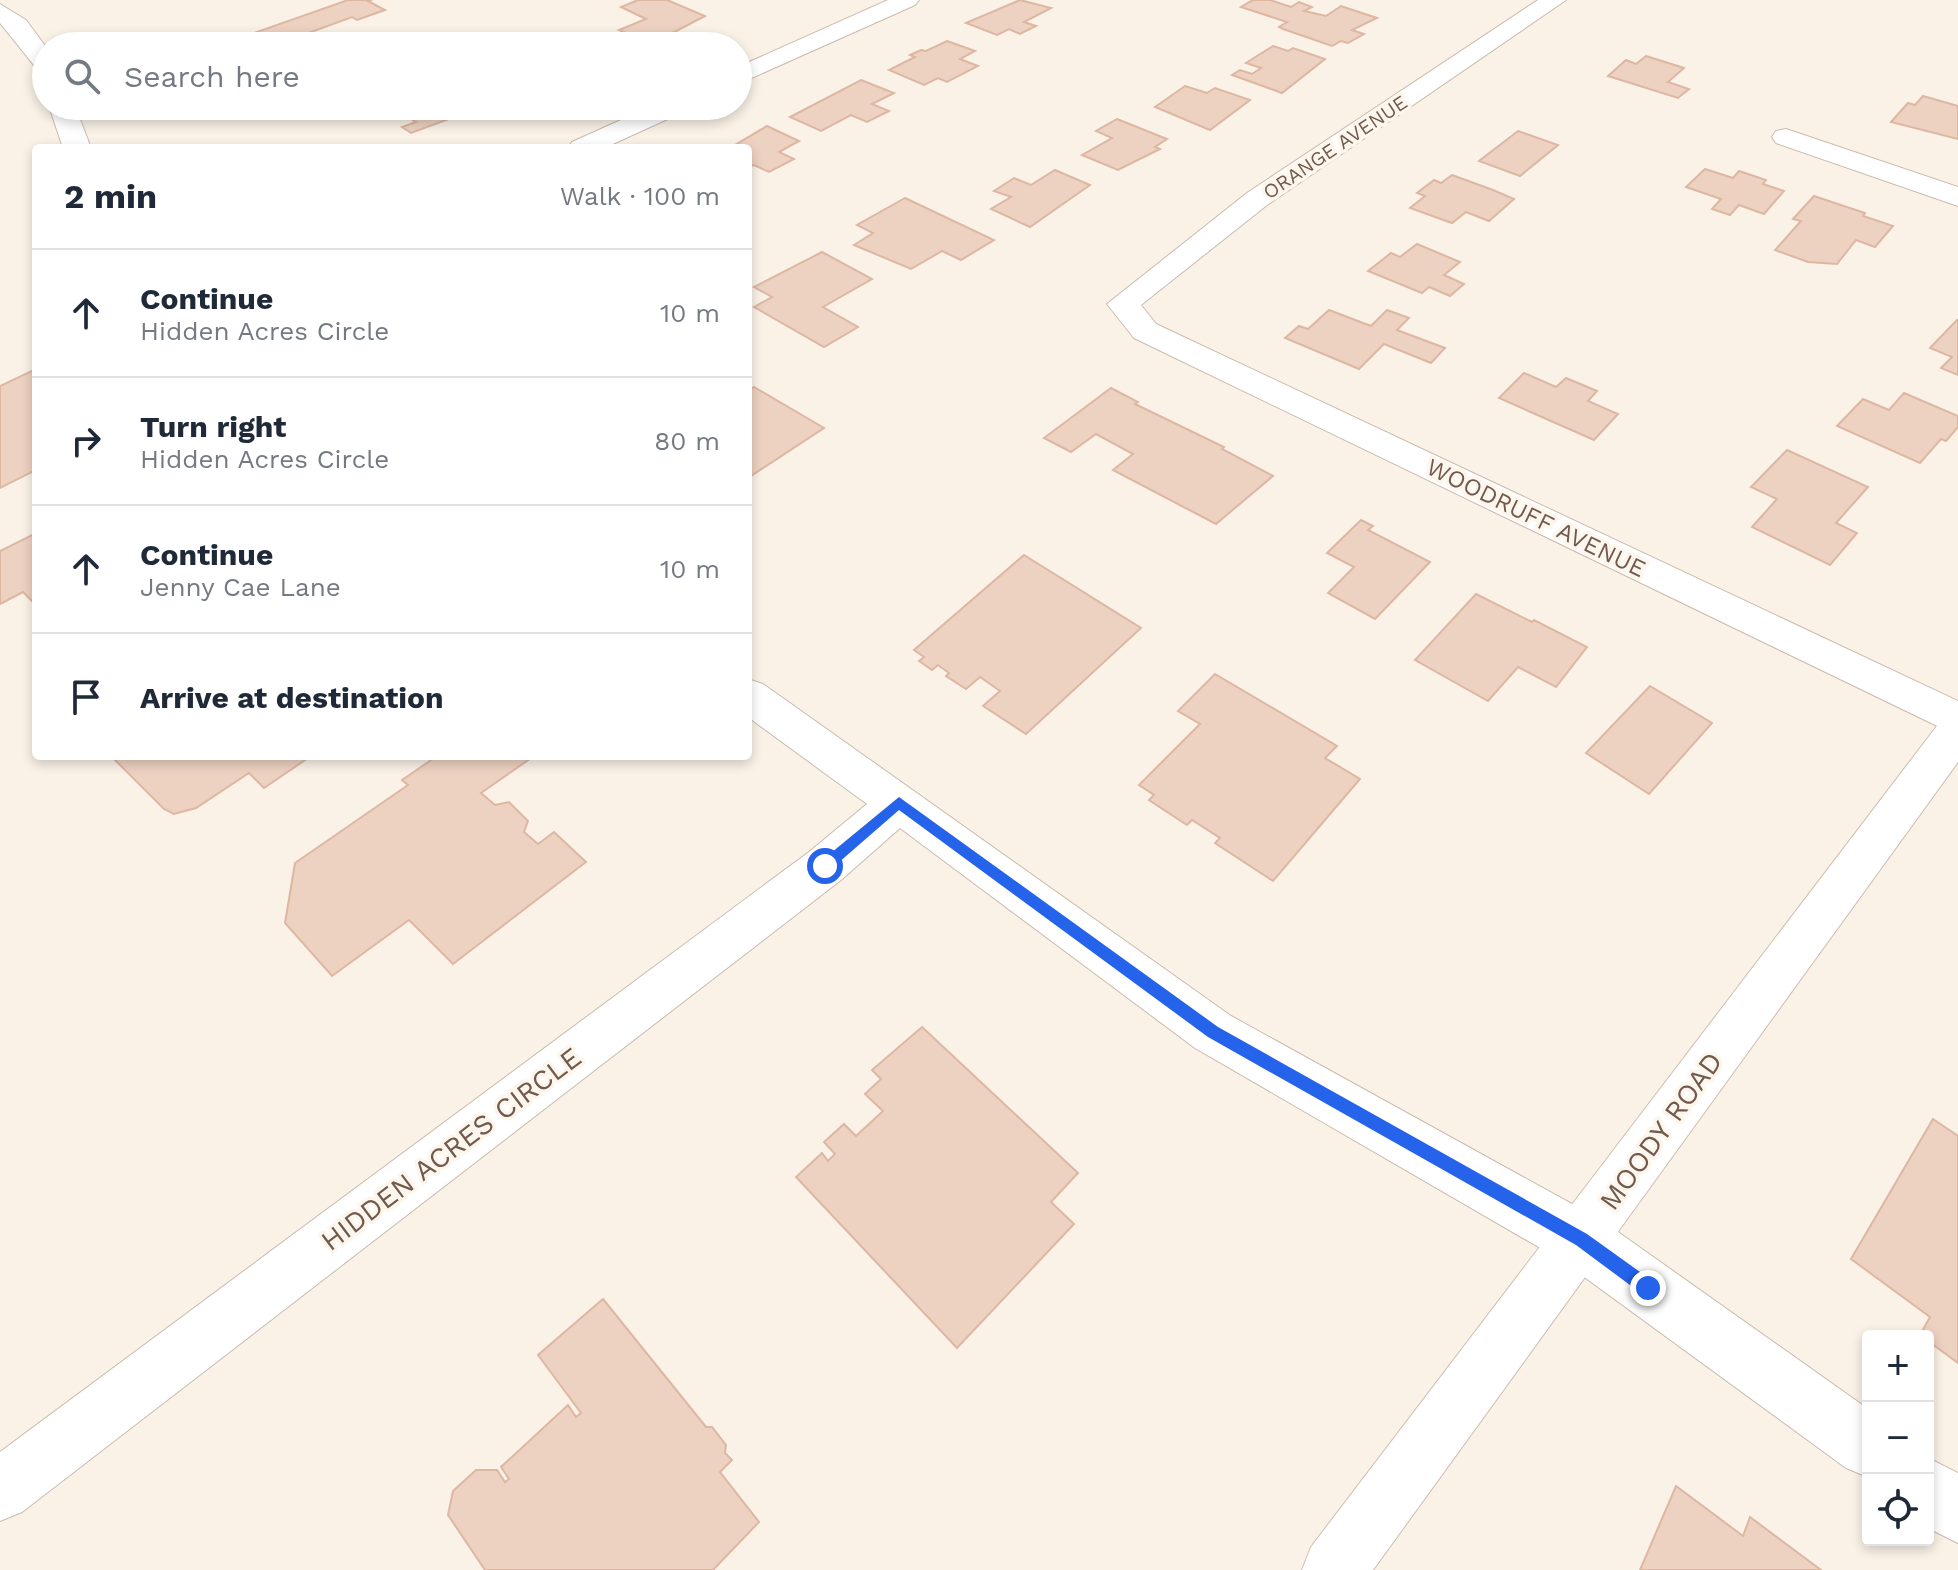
<!DOCTYPE html>
<meta charset="utf-8">
<style>
body{margin:0;font-family:"Work Sans",sans-serif;background:#f2f2f3;color:#1f2937}
.controls{position:absolute;right:24px;bottom:24px;display:grid;overflow:hidden;border-radius:8px;box-shadow:0 4px 12px #0003}
.controls button{width:72px;height:72px;display:grid;place-items:center;padding:0;border:0;border-bottom:2px solid #e0e1e3;background:#fff;color:#1f2937;font:40px sans-serif}
.stop{position:absolute;width:24px;height:24px;margin:-18px;border:6px solid #2563eb;border-radius:50%;background:#fff}
.stop.end{background:#2563eb;border-color:#fff;box-shadow:0 2px 8px #0008}
.list{margin:0;padding:0;list-style:none}
h2{display:flex;justify-content:space-between;align-items:center;height:104px;margin:0;padding:0 32px;font-size:34px}
h2 small{font-size:26px;font-weight:400;color:#747a83}
.list li{display:grid;grid-template-columns:52px 1fr auto;gap:24px;align-items:center;box-sizing:border-box;height:128px;padding:0 32px;border-top:2px solid #e0e1e3}
.list b{display:block;font-size:30px;white-space:nowrap}
.list p{margin:0;font-size:26px;white-space:nowrap;color:#747a83}
.list em{font-size:26px;font-style:normal;color:#747a83}
.icon{flex:none;width:44px;height:44px;fill:none;stroke:currentColor;stroke-width:2;stroke-linecap:round;stroke-linejoin:round}
.map{position:relative;flex:none;width:1958px;height:1570px;overflow:hidden}
.search{position:absolute;background:#fff;box-shadow:0 4px 12px #0003;left:32px;top:32px;width:720px;height:88px;display:flex;align-items:center;gap:20px;box-sizing:border-box;padding:0 28px;border-radius:44px;color:#747a83;font-size:30px}
.panel{position:absolute;background:#fff;box-shadow:0 4px 12px #0003;left:32px;top:144px;width:720px;height:616px;border-radius:8px}
.map>svg:first-child{display:block}
</style>
<div class="map">
<svg width="1958" height="1570" viewBox="0 0 1958 1570">
<rect width="100%" height="100%" fill="#faf2e7"/>
<g fill="#edd1c1" stroke="#deb7a3" stroke-width="2">
<path d="M348,0h24l-4,1 17,9 -28,10 -5,-3 -79,29h-56z"/>
<path d="M638,0h29l38,16 -38,20 -6,-1 25,10 -31,1 -36,-16 27,-11 -25,-12z"/>
<path d="M1020,0l31,8 -27,14 12,4 -16,8 -11,-5 -12,6 -31,-12z"/>
<path d="M1253,0h17l21,7 8,-5 13,5 -8,4 22,5 15,-10 36,12 -25,12 12,4 -16,9 -7,-2 -9,5 -49,-17 -4,-2 8,-5 -46,-15z"/>
<path d="M947,41l28,10 -15,8 18,7 -31,16 -9,-4 -14,7 -35,-15 26,-13 -5,-2 11,-5 5,1z"/>
<path d="M1273,46l15,5 5,-3 32,11 -43,34 -50,-18 8,-5 12,4 9,-6 -15,-5z"/>
<path d="M1646,56l38,12 -16,14 21,7 -11,9 -70,-22 18,-16 10,4z"/>
<path d="M861,80l33,13 -22,11 17,7 -22,11 -16,-7 -30,16 -31,-14z"/>
<path d="M1185,86l22,7 8,-5 35,12 -40,30 -55,-23z"/>
<path d="M1923,96l35,10v33l-67,-17 17,-19 7,2z"/>
<path d="M418,106h66l-73,27 -9,-6 14,-5 -15,-9z"/>
<path d="M1117,119l50,20 -12,8 5,2 -42,21 -36,-15 30,-17 -16,-7z"/>
<path d="M767,126l32,15 -20,11 15,7 -25,13 -15,-7 -6,2v-19h-18z"/>
<path d="M1518,131l40,14 -38,31 -41,-15z"/>
<path d="M1705,169l28,9 6,-7 27,9 -3,4 21,7 -20,23 -25,-9 -9,10 -18,-6 9,-10 -35,-12z"/>
<path d="M1055,170l35,15 -60,42 -39,-18 20,-12 -17,-6 20,-13 17,7z"/>
<path d="M1452,175l41,15 21,9 -25,22 -23,-9 -14,11 -42,-15 15,-12 -8,-3 17,-13 7,3z"/>
<path d="M1814,196l51,17 -2,3 30,10 -18,21 -19,-7 -19,24 -29,-2 -33,-12 26,-29 -8,-2z"/>
<path d="M905,198l89,42 -33,20 -19,-9 -31,18 -57,-24 19,-12 -16,-8z"/>
<path d="M1417,244l43,18 -16,13 20,9 -14,12 -21,-9 -7,6 -54,-22 23,-18 9,4z"/>
<path d="M822,252l50,27 -49,28 35,20 -34,20 -70,-40 18,-10 -18,-10z"/>
<path d="M1329,310l42,16 16,-16 22,8 -12,12 48,18 -14,15 -47,-19 -25,25 -74,-31 14,-12 9,3z"/>
<path d="M1957,320h1v55l-17,-7 11,-11 -22,-9z"/>
<path d="M36,369v101l-36,18v-102z"/>
<path d="M1524,373l32,14 10,-9 31,13 -9,10 30,13 -24,26 -95,-42z"/>
<path d="M754,387l70,41 -73,48 -3,8v-93z"/>
<path d="M1111,388l27,14 -3,2 89,43 -2,2 51,27 -57,48 -103,-54 20,-16 -37,-20 -25,18 -27,-14z"/>
<path d="M1904,393l54,23v11l-12,14 -5,-2 -21,24 -83,-37 26,-27 26,11z"/>
<path d="M1787,450l81,37 -32,36 21,10 -27,32 -78,-38 25,-28 -26,-12z"/>
<path d="M1361,520l12,6 -5,4 62,32 -55,57 -47,-26 26,-26 -27,-14z"/>
<path d="M36,533v72l-13,-13 -23,12v-53z"/>
<path d="M1024,555l117,73 -115,106 -43,-28 17,-15 -20,-14 -14,12 -20,-13 3,-3 -11,-8 -6,5 -13,-9 5,-4 -10,-7z"/>
<path d="M1476,594l56,28 2,-2 53,27 -31,40 -38,-20 -30,34 -73,-41z"/>
<path d="M1215,674l122,72 -12,12 35,21 -87,102 -58,-38 5,-5 -28,-18 -5,5 -38,-25 5,-5 -15,-10 61,-61 -22,-13z"/>
<path d="M1650,686l62,37 -63,71 -63,-41z"/>
<path d="M311,756l-47,32 -15,-15 -53,35 -22,6 -10,-5 -53,-53z"/>
<path d="M437,756h97l-53,37 14,12 14,-3 19,19 -4,11 14,12 16,-12 32,30 -133,102 -44,-44 -77,56 -47,-53 10,-60 113,-78 -6,-5z"/>
<path d="M922,1027l156,146 -27,29 23,22 -117,124 -161,-171 26,-24 6,8 7,-7 -11,-12 20,-18 12,12 27,-25 -18,-17 16,-15 -9,-9z"/>
<path d="M1933,1119l25,17v227l-30,-22v-5l-8,-1 10,-18 -79,-58z"/>
<path d="M603,1299l103,128h6l14,18 -1,8 7,7 -12,12 39,50 -46,48h-228l-37,-55 5,-24 23,-21h21l8,12 4,-3 -8,-12 67,-62 8,12 5,-4 -43,-58z"/>
<path d="M1676,1486l67,50 7,-19 71,53h-181z"/>
</g>
<g fill="none" stroke-linecap="round" stroke-linejoin="round">
<g stroke="#cbbaae" stroke-width="2">
<g id="street">
<path d="M888,0h31l-4,5 -177,79v-17z"/>
<path d="M1538,0h28l-299,205 -126,100 15,19 802,377v35l-824,-398 -27,-34 140,-111z"/>
<path d="M0,4l26,16 20,27v25l-9,-3 -37,-46z"/>
<path d="M49,106h26l16,42h-28z"/>
<path d="M652,106h35l-4,6 -79,36h-36l4,-6z"/>
<path d="M1786,129l172,58v19l-182,-63 -4,-6 4,-6z"/>
<path d="M748,679l15,5 468,332 370,204 267,189v68l-22,-9 -285,-208 -366,-212 -295,-220 -59,52 -819,632 -22,9v-69l809,-600 58,-48 -119,-87z"/>
<path d="M1928,1458l30,15v70l-30,-15z"/>
</g>
</g>
<g stroke="#d0bcaf" stroke-width="2">
<path id="secondary" d="M1958,714v48l-585,808h-71l9,-23 632,-829z"/>
</g>
<use href="#street" fill="#fff" fill-rule="evenodd"/>
<use href="#secondary" fill="#fff" fill-rule="evenodd"/>
</g>
<path fill="#2563eb" d="M899,797l319,230 369,207 67,48v12h-12l-66,-49 -368,-208 -309,-227 -69,60h-10v-8z"/>
<g text-anchor="middle" dominant-baseline="central" stroke-width="7" stroke-linejoin="round" paint-order="stroke">
<g font-size="20" fill="#72594e" stroke="#fdf6ed">
<text transform="translate(1335 147) rotate(-34)">ORANGE AVENUE</text>
</g>
<g font-size="24" fill="#72594e" stroke="#fdf6ed">
<text transform="translate(1536 518) rotate(26)">WOODRUFF AVENUE</text>
</g>
<g font-size="28" fill="#72594e" stroke="#fdf6ed">
<text transform="translate(1661 1131) rotate(-54)">MOODY ROAD</text>
<text transform="translate(451 1149) rotate(-37)">HIDDEN ACRES CIRCLE</text>
</g>
</g>
</svg>
<div class="controls">
<button>+</button>
<button>−</button>
<button><svg class="icon" aria-label="locate" viewBox="0 0 24 24"><circle cx="12" cy="12" r="6"/><path d="M12 2v4M12 18v4M2 12h4M18 12h4"/></svg></button>
</div>
<div class="stop" style="left:825px;top:866px"></div>
<div class="stop end" style="left:1648px;top:1288px"></div>
<div class="search"><svg class="icon" aria-label="search" viewBox="0 0 24 24"><circle cx="10" cy="10" r="6"/><path d="M15 15l6 6"/></svg>Search here</div>
<section class="panel">
<h2>2 min<small>Walk · 100 m</small></h2>
<ul class="list">
<li><svg class="icon" aria-label="ahead" viewBox="0 0 24 24"><path d="M12 20V5M6 11l6-6 6 6"/></svg><div><b>Continue</b><p>Hidden Acres Circle</p></div><em>10 m</em></li>
<li><svg class="icon" aria-label="right" viewBox="0 0 24 24"><path d="M7 20v-9h11M14 6l5 5-5 5"/></svg><div><b>Turn right</b><p>Hidden Acres Circle</p></div><em>80 m</em></li>
<li><svg class="icon" aria-label="ahead" viewBox="0 0 24 24"><path d="M12 20V5M6 11l6-6 6 6"/></svg><div><b>Continue</b><p>Jenny Cae Lane</p></div><em>10 m</em></li>
<li><svg class="icon" aria-label="arrive" viewBox="0 0 24 24"><path d="M6 21V4h12l-3 4 3 4H6"/></svg><div><b>Arrive at destination</b></div></li>
</ul>
</section>
</div>
